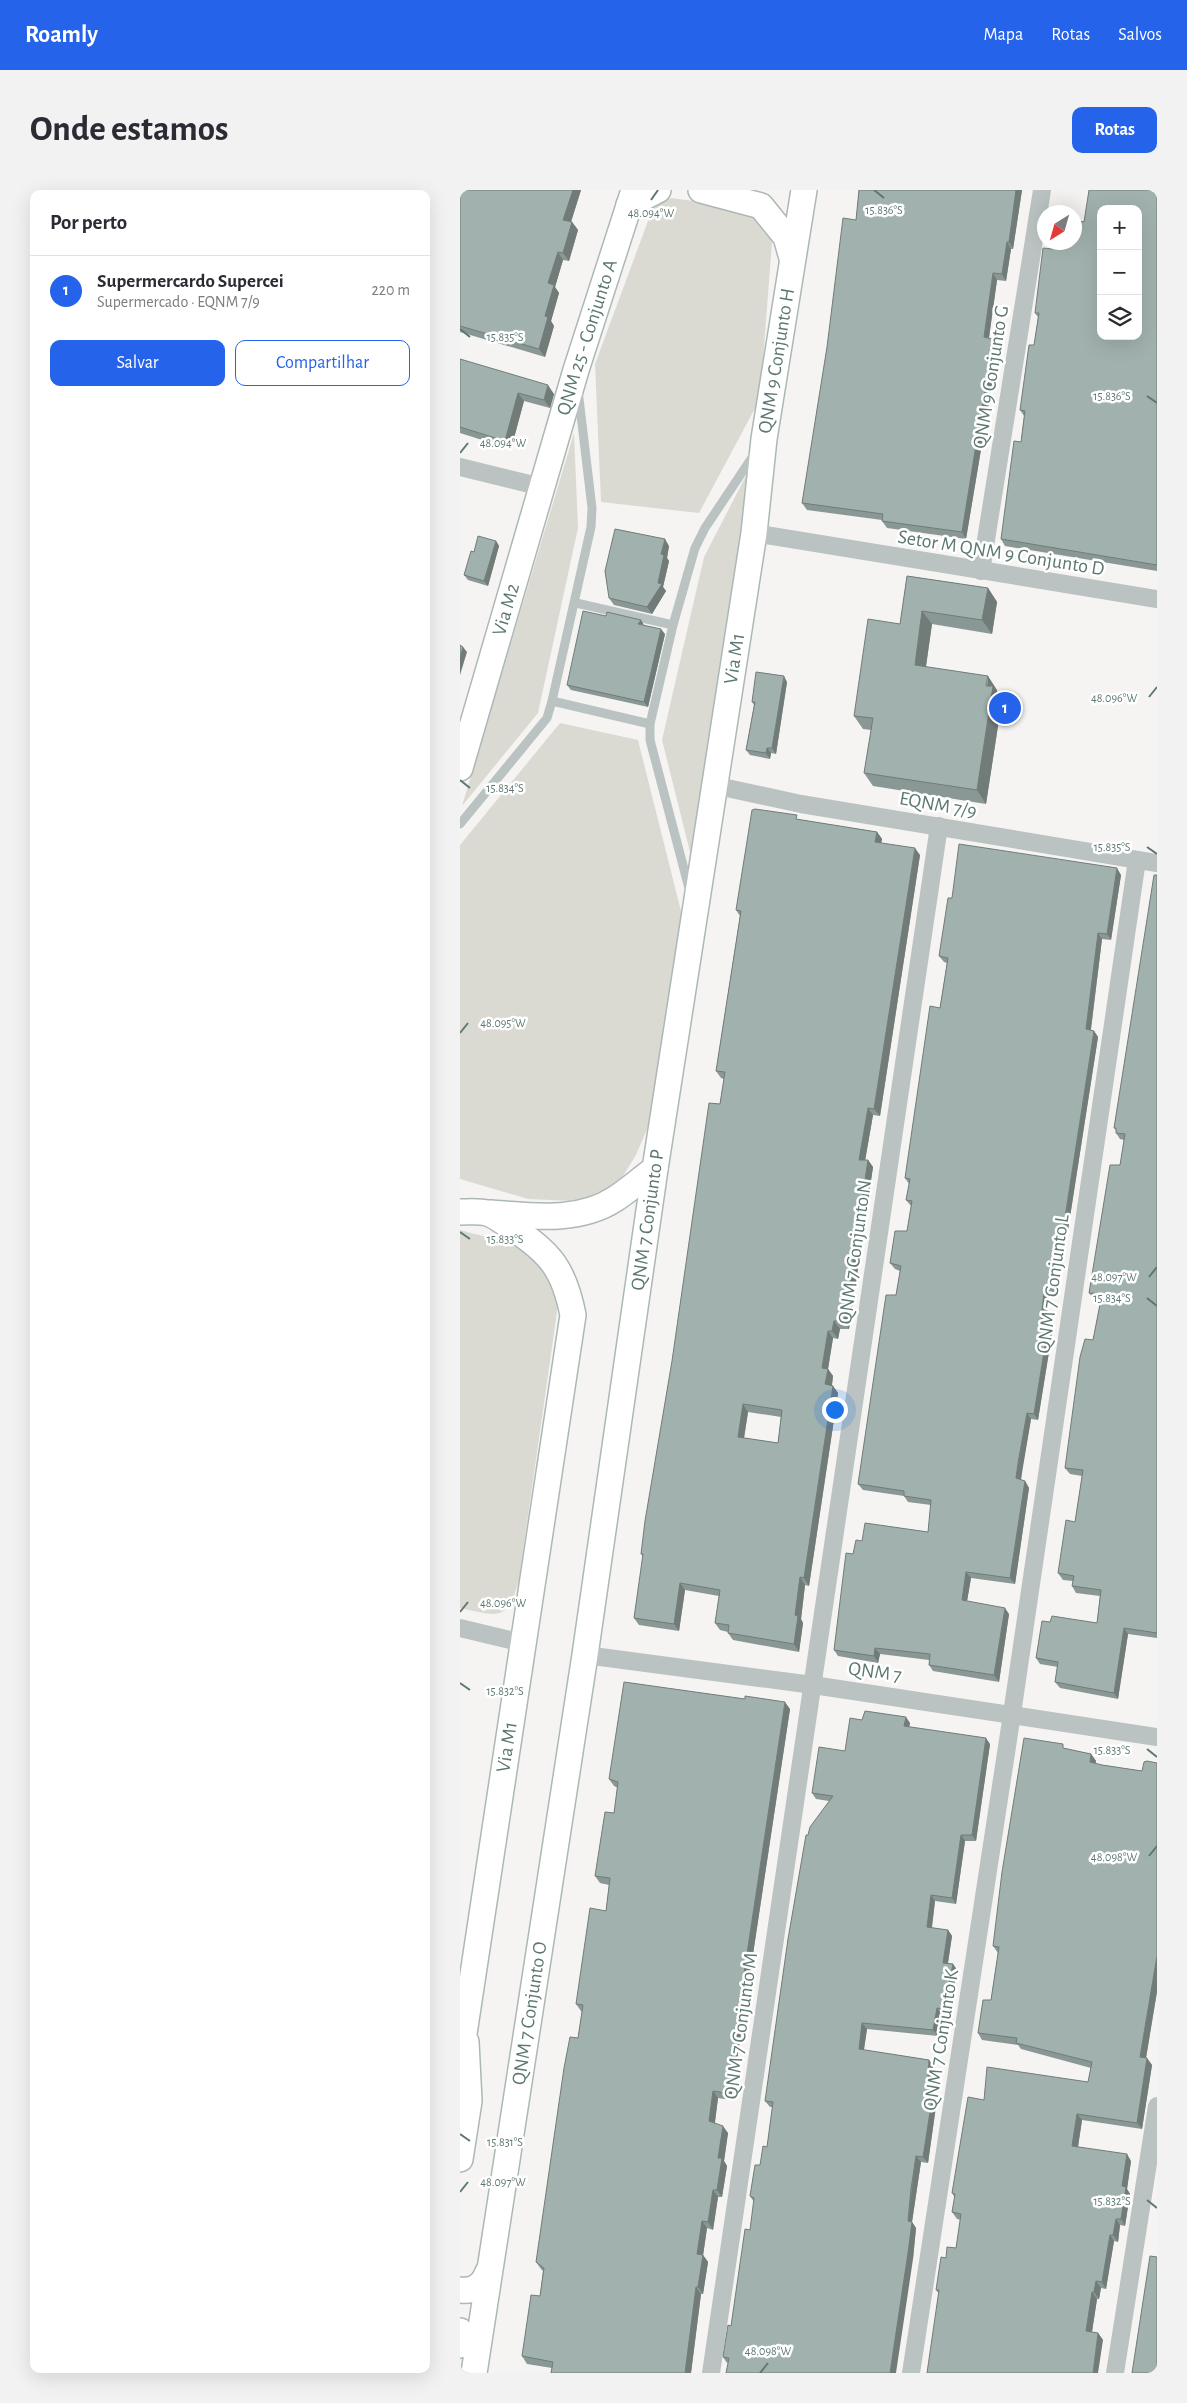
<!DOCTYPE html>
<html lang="pt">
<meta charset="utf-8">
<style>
body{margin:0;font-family:"Alegreya Sans",sans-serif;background:#f2f2f3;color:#2b2b33}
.controls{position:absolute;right:15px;top:15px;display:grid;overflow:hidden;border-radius:10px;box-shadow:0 5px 20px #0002}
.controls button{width:45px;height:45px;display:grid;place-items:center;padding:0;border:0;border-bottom:1px solid #e1e1e2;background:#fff;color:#2b2b33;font:25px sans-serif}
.compass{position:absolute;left:577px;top:15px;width:45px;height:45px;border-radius:50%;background:#fff;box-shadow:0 5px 20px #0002;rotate:217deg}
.you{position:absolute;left:374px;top:1219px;width:18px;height:18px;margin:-12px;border:4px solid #fff;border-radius:50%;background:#1a73e8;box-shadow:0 0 0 8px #1a73e833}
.badge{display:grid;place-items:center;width:32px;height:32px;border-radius:50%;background:#2563eb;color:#fff;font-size:16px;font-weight:700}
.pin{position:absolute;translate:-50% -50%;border:2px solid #fff;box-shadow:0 1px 5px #0006}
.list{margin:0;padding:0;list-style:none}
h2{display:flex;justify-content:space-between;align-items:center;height:65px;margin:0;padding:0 20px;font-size:21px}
h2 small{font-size:16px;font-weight:400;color:#7c7c81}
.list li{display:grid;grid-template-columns:32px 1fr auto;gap:15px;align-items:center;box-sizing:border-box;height:70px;padding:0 20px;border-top:1px solid #e1e1e2}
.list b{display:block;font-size:19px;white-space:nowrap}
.list p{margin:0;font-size:16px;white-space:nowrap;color:#7c7c81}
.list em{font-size:16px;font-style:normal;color:#7c7c81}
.actions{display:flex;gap:10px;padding:15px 20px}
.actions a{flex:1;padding:11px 0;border:1px solid #2563eb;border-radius:10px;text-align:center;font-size:18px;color:#2563eb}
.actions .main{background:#2563eb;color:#fff}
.icon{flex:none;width:28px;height:28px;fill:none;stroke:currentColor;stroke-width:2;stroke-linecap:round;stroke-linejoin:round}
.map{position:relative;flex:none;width:697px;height:2183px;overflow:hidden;border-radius:10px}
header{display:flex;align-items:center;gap:30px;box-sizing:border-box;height:70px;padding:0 25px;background:#2563eb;color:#fff}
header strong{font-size:24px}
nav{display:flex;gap:28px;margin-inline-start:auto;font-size:18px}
.intro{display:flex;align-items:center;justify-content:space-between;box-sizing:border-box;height:120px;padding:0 30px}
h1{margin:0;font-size:35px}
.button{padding:12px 22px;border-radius:10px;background:#2563eb;color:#fff;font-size:18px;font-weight:700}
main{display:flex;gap:30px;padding:0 30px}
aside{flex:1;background:#fff;border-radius:10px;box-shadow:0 5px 20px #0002}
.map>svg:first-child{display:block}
</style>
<header>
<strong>Roamly</strong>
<nav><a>Mapa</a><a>Rotas</a><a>Salvos</a></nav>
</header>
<div class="intro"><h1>Onde estamos</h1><a class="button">Rotas</a></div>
<main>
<aside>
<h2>Por perto<small></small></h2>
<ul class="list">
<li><span class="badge">1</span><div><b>Supermercardo Supercei</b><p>Supermercado · EQNM 7/9</p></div><em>220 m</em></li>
</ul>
<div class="actions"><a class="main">Salvar</a><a>Compartilhar</a></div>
</aside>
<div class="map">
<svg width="697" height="2183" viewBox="0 0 697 2183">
<rect width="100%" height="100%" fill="#f6f4f3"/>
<g fill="#dbdad2">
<path d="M211,8c32,5 93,7 101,45l-12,156 -61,114 -98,-11 -6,-138 56,-151 8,-10z"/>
<path d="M114,243l4,95 -40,185 -76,93z"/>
<path d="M291,276l-60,390 -29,-116 42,-183z"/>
<path d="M100,533l78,17 44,175 -32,207 -14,33 -13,21 -13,11 -22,10 -16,4 -44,-2 -68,-20v-334z"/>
<path d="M0,1040c33,9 77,16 92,52 3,7 4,15 6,23l-39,274c-11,44 -21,37 -59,29z"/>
</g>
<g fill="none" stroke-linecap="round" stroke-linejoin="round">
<g stroke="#acb8b5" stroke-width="28">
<g id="secondary">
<path d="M241,0l60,16 25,31 6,21"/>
<path d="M169,15l29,-15"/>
<path id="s1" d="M0,578l116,-398 58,-180"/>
<path d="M0,1022c9,0 19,-1 27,1 8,2 17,10 24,14 39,25 53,42 62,88l-113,745"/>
<path d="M31,1023c41,3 87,10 124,-14 14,-9 26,-20 40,-30"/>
<path d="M0,1969l9,-58 -3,-59"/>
<path d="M0,2100c14,2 23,-5 28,-18"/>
<path d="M0,2141v14"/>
<path id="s2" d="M14,2183l111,-718 70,-486 99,-636 10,-94 40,-249"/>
</g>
</g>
<g stroke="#bac3c1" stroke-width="9">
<path d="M116,413l97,22"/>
<path d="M92,511l98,23"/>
<path d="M0,634l87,-106 5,-17 39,-174 1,-19 -14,-118"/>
<path d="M230,702l-40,-152v-16l23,-99 22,-77 10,-20 50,-75"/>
</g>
<g stroke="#bac3c1" stroke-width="18">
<path d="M0,277l82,20"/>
<path d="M294,343l403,66"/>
<path d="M521,381l61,-381"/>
<path d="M253,595l88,19 356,59"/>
<path d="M0,1438l63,15"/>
<path d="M125,1465l228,30 344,52"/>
<path d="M251,2183l228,-1547"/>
<path d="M451,2183l101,-659 125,-854"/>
<path d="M655,2183l42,-267"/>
</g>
<use href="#secondary" stroke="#fff" stroke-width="25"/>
</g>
<g fill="#8a9895" fill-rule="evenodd">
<path d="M0,0h121l-10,32h1l6,8 -9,31 -6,-1 -8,27 4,6 -8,28 3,5 -9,31 -85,-25z"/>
<path d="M399,0h163l-9,59h-2l-5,32 -9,-1 -8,58 3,1 4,6 -3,33 -27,161 -79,-11 -5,-7v-1l-75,-10 -5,-7 54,-283z"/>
<path d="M697,0v381l-152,-25 -4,-7 20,-97 3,-26 -4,-6 14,-65 4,-28 -3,-4 18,-64 31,-27z"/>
<path d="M0,169l94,35 -4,14 -26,-7 -13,48 -51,-16z"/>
<path d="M36,351l3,5 -11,40 -20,-6 -4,-5 10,-23z"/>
<path d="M209,356l-2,12 2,3 -6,26 3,4 -14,23 -38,-9 -5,-7z"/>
<path d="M447,386l81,12 9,14 -5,32 -60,-10 -6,43 71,23v2l5,8 -16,104 -113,-18 -9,-13 7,-43 -8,-1 -9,-13 46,-92z"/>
<path d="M184,435l21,9 -17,73 -77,-17 -4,-5z"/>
<path d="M327,492l-11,72 -5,-1 -1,6 -20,-4 -4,-5 8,-45 -2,-3z"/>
<path d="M340,630l77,12 5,7 -1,4 39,12 -40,261 -7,-1 -8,45h3l5,7 -24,162h-9l-2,10 -5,-1 -5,31 5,7 -1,9 1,1 5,7 -29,193 -4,-1 -4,34 2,4 -4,29 -66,-12 -5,-7v-1l-8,-2 -5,-7 4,-27 -34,-6 -6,41 -40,-6 -5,-7 9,-61 -2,-3 83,-475 -3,-1 -5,-7 24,-155 -4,-6zM288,1222l33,5 -3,26 -34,-5z"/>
<path d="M661,685l-10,65 -9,-1 -11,91 3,1 4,6 -40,257 -8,-3 -4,29 7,7 -15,93 -7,-1 -9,50 -1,11 4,1 4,7 -14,96 -44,-6 -4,23 42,13 -10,68 -66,-11 -4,-6v-5l-49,-6 -2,9 -40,-7 -4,-6 19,-96 9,-13 66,-9 3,-27 -23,-3 -4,-6 -41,-6 -5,-6 38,-189 4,-24 -5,-2 -5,-6 17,-32 4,-25 -5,-6 3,-16 -4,-6 35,-170 7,-45 -3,-1 -5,-6 13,-58z"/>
<path d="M697,685v763l-29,-4 -10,65 -58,-11 -5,-6 3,-15 -18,-3 -4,-6 14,-36 47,1 3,-27 -24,-3 -4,-7 1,-5 -10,-1 -5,-7 17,-51 7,-46 -12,-2 -5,-6 28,-128 8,-40 -7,-1 -5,-6 31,-128 4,-25 -4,-1 -4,-6v-3l-2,-2z"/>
<path d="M330,1519l-59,391 -13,-2 -3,25 13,10 -4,28 3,5 -5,31h-4l-5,33 -6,-2 -4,27 5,7 -5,32h-2l-10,79h-140l1,-5 -25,-4 -5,-8 18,-60 3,-25 -2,-2 -5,-7 42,-224 4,-26 -1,-1 -5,-7 30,-93 3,-26 -9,-2 -5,-7 19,-63 4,-25 -4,-2 -5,-7z"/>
<path d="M402,1530l48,3 -1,4 81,17 -14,97h-11l-9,63 -21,-3 -3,27 16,2 4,6 -4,27 5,1 4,6 -9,45 -7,-1 -3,22 -71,-7 -3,21 65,10 4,6 -2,26 6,7 -9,64 -7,-1 -5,33 -4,27 4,6 -3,31 -186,104 -4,-6 8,-31 19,-96 4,-28 -4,-6 10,-31 7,-18 6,-40h-3l-5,-6 43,-266 21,-34 -13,-2 -4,-6 33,-42z"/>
<path d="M607,1559l24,5 5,7 -1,3 7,1 40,6 15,-8v229l-11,66 6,7 -10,64 -60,-9 -4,27 53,14 -4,28 3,5 -5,32 -5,-1 -2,17 -4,-1 -8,48 -5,-1 -2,11h-2l-5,33 6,1 5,7 -164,-46 -3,-4 10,-32 10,-10 5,-28 -4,-1 -5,-7 3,-14 -3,-5 32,-93 104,-18 3,-14 -70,-19 -3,-4 -36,-5 -4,-7 13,-33 7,-47 -5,-7z"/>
</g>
<g fill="#717c79">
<path d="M113,0h8l-12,38 -6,-8z"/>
<path d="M556,0h6l-9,59 -4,-7z"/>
<path d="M112,32l6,8 -9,31 -6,-8z"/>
<path d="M547,52l4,7 -5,32 -4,-7z"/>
<path d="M98,62l5,8 -8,27 4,6 -8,28 3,5 -9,31 -6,-8 6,-33 3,-33z"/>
<path d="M533,83l4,7 -9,64 -4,-7z"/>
<path d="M532,149l4,6 -3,33 -27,161 -4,-7z"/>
<path d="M88,195l6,9 -4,14 -6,-8z"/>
<path d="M58,203l6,8 -13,48 -6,-8z"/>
<path d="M205,349l4,7 -2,12 2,3 -6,26 3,4 -14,23 -5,-7 11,-24 3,-29z"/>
<path d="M36,351l3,5 -11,40 -4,-5z"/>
<path d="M528,398l9,14 -5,32 -10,-14z"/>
<path d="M462,421l10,13 -8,55 -9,-14z"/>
<path d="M181,430l3,5 -6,-1z"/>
<path d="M201,439l4,5 -17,73 -4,-5z"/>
<path d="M3,457l4,5 -7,23v-17z"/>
<path d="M324,486l3,6 -11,72 -4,-6z"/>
<path d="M528,486l9,14v2l5,8 -16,104 -9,-14z"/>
<path d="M307,558l4,5 -1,6 -4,-6z"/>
<path d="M417,642l5,7 -2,11 -5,-8z"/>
<path d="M455,658l5,7 -40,261 -6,-7z"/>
<path d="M657,678l4,7 -10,65 -4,-6z"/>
<path d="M638,743l4,6 -12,96 -4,-6z"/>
<path d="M634,841l4,6 -40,257 -4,-6z"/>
<path d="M408,918l5,7 -9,52 -5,-7z"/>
<path d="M408,970l5,7 -24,162 -5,-8z"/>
<path d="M585,1095l5,6 -5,33 -4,-6z"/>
<path d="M374,1131l6,8 -2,10 -6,-8z"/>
<path d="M589,1131l4,6 -15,93 -4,-6z"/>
<path d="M368,1141l5,7 -6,37 -5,-7z"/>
<path d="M368,1179l5,7 -2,16 -6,-8z"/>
<path d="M373,1196l5,7 -29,193 -5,-8z"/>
<path d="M283,1214l5,8 -5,32 -5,-7z"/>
<path d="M567,1223l4,6 -11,66 -4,-7z"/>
<path d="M565,1291l4,7 -14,96 -5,-6z"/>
<path d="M506,1382l5,6 -5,29 -4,-7z"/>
<path d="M340,1387l5,8 -4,34 2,4 -4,29 -5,-8 1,-29z"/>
<path d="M220,1393l5,7 -6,41 -5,-7z"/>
<path d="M545,1418l4,6 -10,68 -5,-7z"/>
<path d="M664,1438l4,6 -10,65 -4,-6z"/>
<path d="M415,1458l5,6 -2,9 -4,-7z"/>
<path d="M325,1512l5,7 -59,391 -5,-7z"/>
<path d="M446,1527l4,6 -2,9 -4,-6z"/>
<path d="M526,1548l4,6 -14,97 -4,-6z"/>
<path d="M631,1564l5,7 -2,8 -4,-7z"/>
<path d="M501,1645l4,6 -9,63 -4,-6z"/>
<path d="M471,1705l4,6 -4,32 -4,-6z"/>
<path d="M488,1740l4,6 -5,33 -4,-6z"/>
<path d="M697,1766v35l-12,73 -5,-7z"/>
<path d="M493,1774l4,6 -9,45 -4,-6z"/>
<path d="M477,1818l4,6 -3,22 -5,-6z"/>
<path d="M402,1833l5,6 -4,26 -4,-6z"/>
<path d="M687,1868l5,7 -10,64 -5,-6z"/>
<path d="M469,1870l4,6 -2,32 -4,-6z"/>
<path d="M253,1901l5,7 -4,30 -5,-7z"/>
<path d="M473,1903l4,6 -9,64 -5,-6z"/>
<path d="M617,1924l5,6 -5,33 -5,-7z"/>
<path d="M263,1936l5,7 -4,28 3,5 -5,31 -5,-7 1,-32z"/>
<path d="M667,1964l4,7 -4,28 3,5 -5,32 -4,-7 1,-33z"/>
<path d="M456,1966l5,6 -9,60 4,6 -3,31 -17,114h-6l18,-152z"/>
<path d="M253,2000l5,7 -5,33 -5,-8z"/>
<path d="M656,2029l4,6 -2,17 -5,-7z"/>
<path d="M242,2031l5,7 -4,28v-1l5,7 -5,32 -5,-7 -1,-33z"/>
<path d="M650,2045l4,6 -8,48 -4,-7z"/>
<path d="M636,2091l5,7 -2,11 -5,-7z"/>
<path d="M236,2097l5,7 -10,79h-6z"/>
<path d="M632,2102l5,7 -6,39 -5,-7z"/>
<path d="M638,2143l5,7 -5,33h-5z"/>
</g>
<g fill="#a1b1ad" stroke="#717c79" fill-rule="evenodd">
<path d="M0,0h113l-10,30 9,2 -9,31 -5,-1 -10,31 6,2 -9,31 3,1 -9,32 -79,-23z"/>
<path d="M399,0h157l-7,52h-2l-5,32 -9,-1 -9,64 8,2 -4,32 -26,161 -80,-11 1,-7 -81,-11 25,-156 16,-129 13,2z"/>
<path d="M629,0h68v375l-156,-26 13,-98 7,1 4,-31 -5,-1 9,-65h5l5,-32h-4l8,-65 10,1 1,-7h20v-22l10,2zM641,19h37v127h-37z"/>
<path d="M0,169l88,26 -4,15 -26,-7 -13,48 -45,-14z"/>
<path d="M155,339l50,10 -4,15 3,1 -6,28 4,1 -15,23 -38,-9 -4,-27z"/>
<path d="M18,346l18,5 -12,40 -20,-6 7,-24 3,1z"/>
<path d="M447,386l81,12 -6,32 -60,-9 -7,54 73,11 -2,10h7l-16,104 -113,-17 9,-55 -19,-2 14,-97 32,5z"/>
<path d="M123,421l23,5 1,-4 34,8 -3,4 23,5 -17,73 -77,-17z"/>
<path d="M0,455l3,2 -3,11z"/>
<path d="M296,482l28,4 -12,72h-5l-1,5 -20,-3 9,-48h-3z"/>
<path d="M295,619l42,6 -1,4 81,13 -2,10 40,6 -41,261 -6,-1 -9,52h9l-24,161h-10l-2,10h-4l-6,37 6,1 -3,15 8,2 -29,192 -4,-1 -5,38 3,1 -4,28 -66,-11 1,-8 -14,-2 5,-33 -40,-7 -6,41 -40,-6 9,-64h-2l4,-33 27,-160 37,-258 11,1 5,-32 -9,-1 25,-160 -5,-1 16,-100zM283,1214l39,6 -4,33 -40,-6z"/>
<path d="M499,654l158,24 -10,66 -9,-1 -12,96 8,2 -40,257 -9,-3 -4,33 8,3 -15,93 -7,-1 -9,50 -2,15 9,3 -15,97 -44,-6 -4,28 43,8 -11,67 -65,-10 1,-11 -55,-6 -1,8 -40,-6 12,-97 7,1 3,-14 6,1 3,-18 63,9 3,-32 -27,-4v-5l-46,-7 28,-189h10l5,-29 -11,-3 5,-32h12l5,-30 -6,-1 4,-21 -5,-1 25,-172 10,2 8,-50 -9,-2 9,-58h4z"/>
<path d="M694,685h3v758l-33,-5 -10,65 -59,-11 3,-20 -22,-4 6,-37 8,1 2,-6 45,7 4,-33 -29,-4 2,-10 -16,-3 8,-53 9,2 8,-52 -18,-2 15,-111 5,-18 8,1 9,-46 -13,-1 21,-128h10l5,-31 -9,-1v-5h-2z"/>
<path d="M164,1492l121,17v-3l40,6 -59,391 -13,-2 -4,30 14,5 -5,32h4l-5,32h-4l-5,32 -6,-1 -5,33 6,1 -5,32h-2l-11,86h-134l2,-11 -31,-6 9,-61 9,1 4,-28 -8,-6 28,-194 6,-31 8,1 5,-33 -7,-1 14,-96 16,3 4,-33 -15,-2 10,-64 9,1 4,-31 -9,-3z"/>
<path d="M405,1521l41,6 -2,9 82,12 -14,97h-11l-9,63 -21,-3 -4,32 21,3 -5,33 10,1 -9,45 -7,-1 -4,22 -71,-7 -3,26 70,11 -2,32 6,1 -10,64 -7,-1 -5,33 -3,32 4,1 -4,31 -18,120h-164l3,-15 -6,-1 5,-32 3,1 14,-97 5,1 4,-32 -4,-2 5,-31h5l3,-19 4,1 6,-45 -8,-1 23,-162 18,-104h2l2,-8 23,-31 -21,-3 7,-46 26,4 5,-33 12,2z"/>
<path d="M564,1548l39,6v4l28,6 -1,8 12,3 40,6 2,-9 3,-1 10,2v193l-17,101 7,1 -10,65 -60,-9 -5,32 55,8 -5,32 4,1 -5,32h-5l-3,16h-3l-8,47 -6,-1 -2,11h-2l-6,39 12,2 -5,40h-166l12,-83h-3l5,-33 5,1 1,-11 9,1 5,-34 -9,-2 3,-18 -3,-1 16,-96 16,3 3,-33 101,15 4,-20 -76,-19 1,-5 -39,-5 5,-33h8l8,-53 -6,-1 9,-74z"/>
<path d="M690,2066l7,1v116h-25z"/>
</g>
<path fill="none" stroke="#5d7872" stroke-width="2" d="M414,0l10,8M191,10l7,-10M0,139l10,8M687,206l10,7M0,263l8,-10M689,507l8,-10M0,590l10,8M687,657l10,7M0,843l8,-10M0,1042l10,7M689,1087l8,-10M687,1108l10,8M0,1422l8,-10M0,1493l10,7M687,1559l10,8M689,1666l8,-10M0,1944l10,7M0,2002l8,-10M687,2010l10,8M300,2183l8,-10"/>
<g text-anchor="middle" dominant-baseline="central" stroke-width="5" stroke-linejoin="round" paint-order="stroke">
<g font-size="20" fill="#5d7872" stroke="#fff">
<text stroke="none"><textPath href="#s1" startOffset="449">QNM 25 - Conjunto A</textPath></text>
<text stroke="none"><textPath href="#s2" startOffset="2035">QNM 9 Conjunto H</textPath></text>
<text transform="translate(531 187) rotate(-81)">QNM 9 Conjunto G</text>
<text transform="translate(541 363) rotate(9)">Setor M QNM 9 Conjunto D</text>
<text stroke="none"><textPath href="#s1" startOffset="165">Via M2</textPath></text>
<text stroke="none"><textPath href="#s2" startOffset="1734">Via M1</textPath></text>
<text transform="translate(478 615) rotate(10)">EQNM 7/9</text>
<text stroke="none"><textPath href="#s2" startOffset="1166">QNM 7 Conjunto P</textPath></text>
<text transform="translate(395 1062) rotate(-82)">QNM 7 Conjunto N</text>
<text transform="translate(593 1094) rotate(-82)">QNM 7 Conjunto L</text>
<text transform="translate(415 1482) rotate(8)">QNM 7</text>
<text transform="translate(47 1557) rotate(-81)">Via M1</text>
<text stroke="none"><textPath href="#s2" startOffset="364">QNM 7 Conjunto O</textPath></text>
<text transform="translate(281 1836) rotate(-82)">QNM 7 Conjunto M</text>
<text transform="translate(481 1850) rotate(-81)">QNM 7 Conjunto K</text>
</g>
</g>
<g font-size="12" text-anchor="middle" fill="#5d7872" stroke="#fff" stroke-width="5" stroke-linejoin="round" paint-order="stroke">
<text x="424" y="24">15.836°S</text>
<text x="191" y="27">48.094°W</text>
<text x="45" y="151">15.835°S</text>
<text x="652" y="210">15.836°S</text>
<text x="43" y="257">48.094°W</text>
<text x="654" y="512">48.096°W</text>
<text x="45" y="602">15.834°S</text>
<text x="652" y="661">15.835°S</text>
<text x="43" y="837">48.095°W</text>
<text x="45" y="1053">15.833°S</text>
<text x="654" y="1091">48.097°W</text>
<text x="652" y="1112">15.834°S</text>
<text x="43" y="1417">48.096°W</text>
<text x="45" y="1505">15.832°S</text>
<text x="652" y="1564">15.833°S</text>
<text x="654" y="1671">48.098°W</text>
<text x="45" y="1956">15.831°S</text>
<text x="43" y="1996">48.097°W</text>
<text x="652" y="2015">15.832°S</text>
<text x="308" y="2165">48.098°W</text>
</g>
</svg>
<div class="controls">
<button>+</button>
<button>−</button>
<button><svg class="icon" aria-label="layers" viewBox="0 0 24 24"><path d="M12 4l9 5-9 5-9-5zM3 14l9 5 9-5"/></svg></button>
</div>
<svg class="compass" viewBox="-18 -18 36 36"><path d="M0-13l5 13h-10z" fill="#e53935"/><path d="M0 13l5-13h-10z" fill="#7c7c81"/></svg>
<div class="you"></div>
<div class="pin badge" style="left:545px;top:518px">1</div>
</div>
</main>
